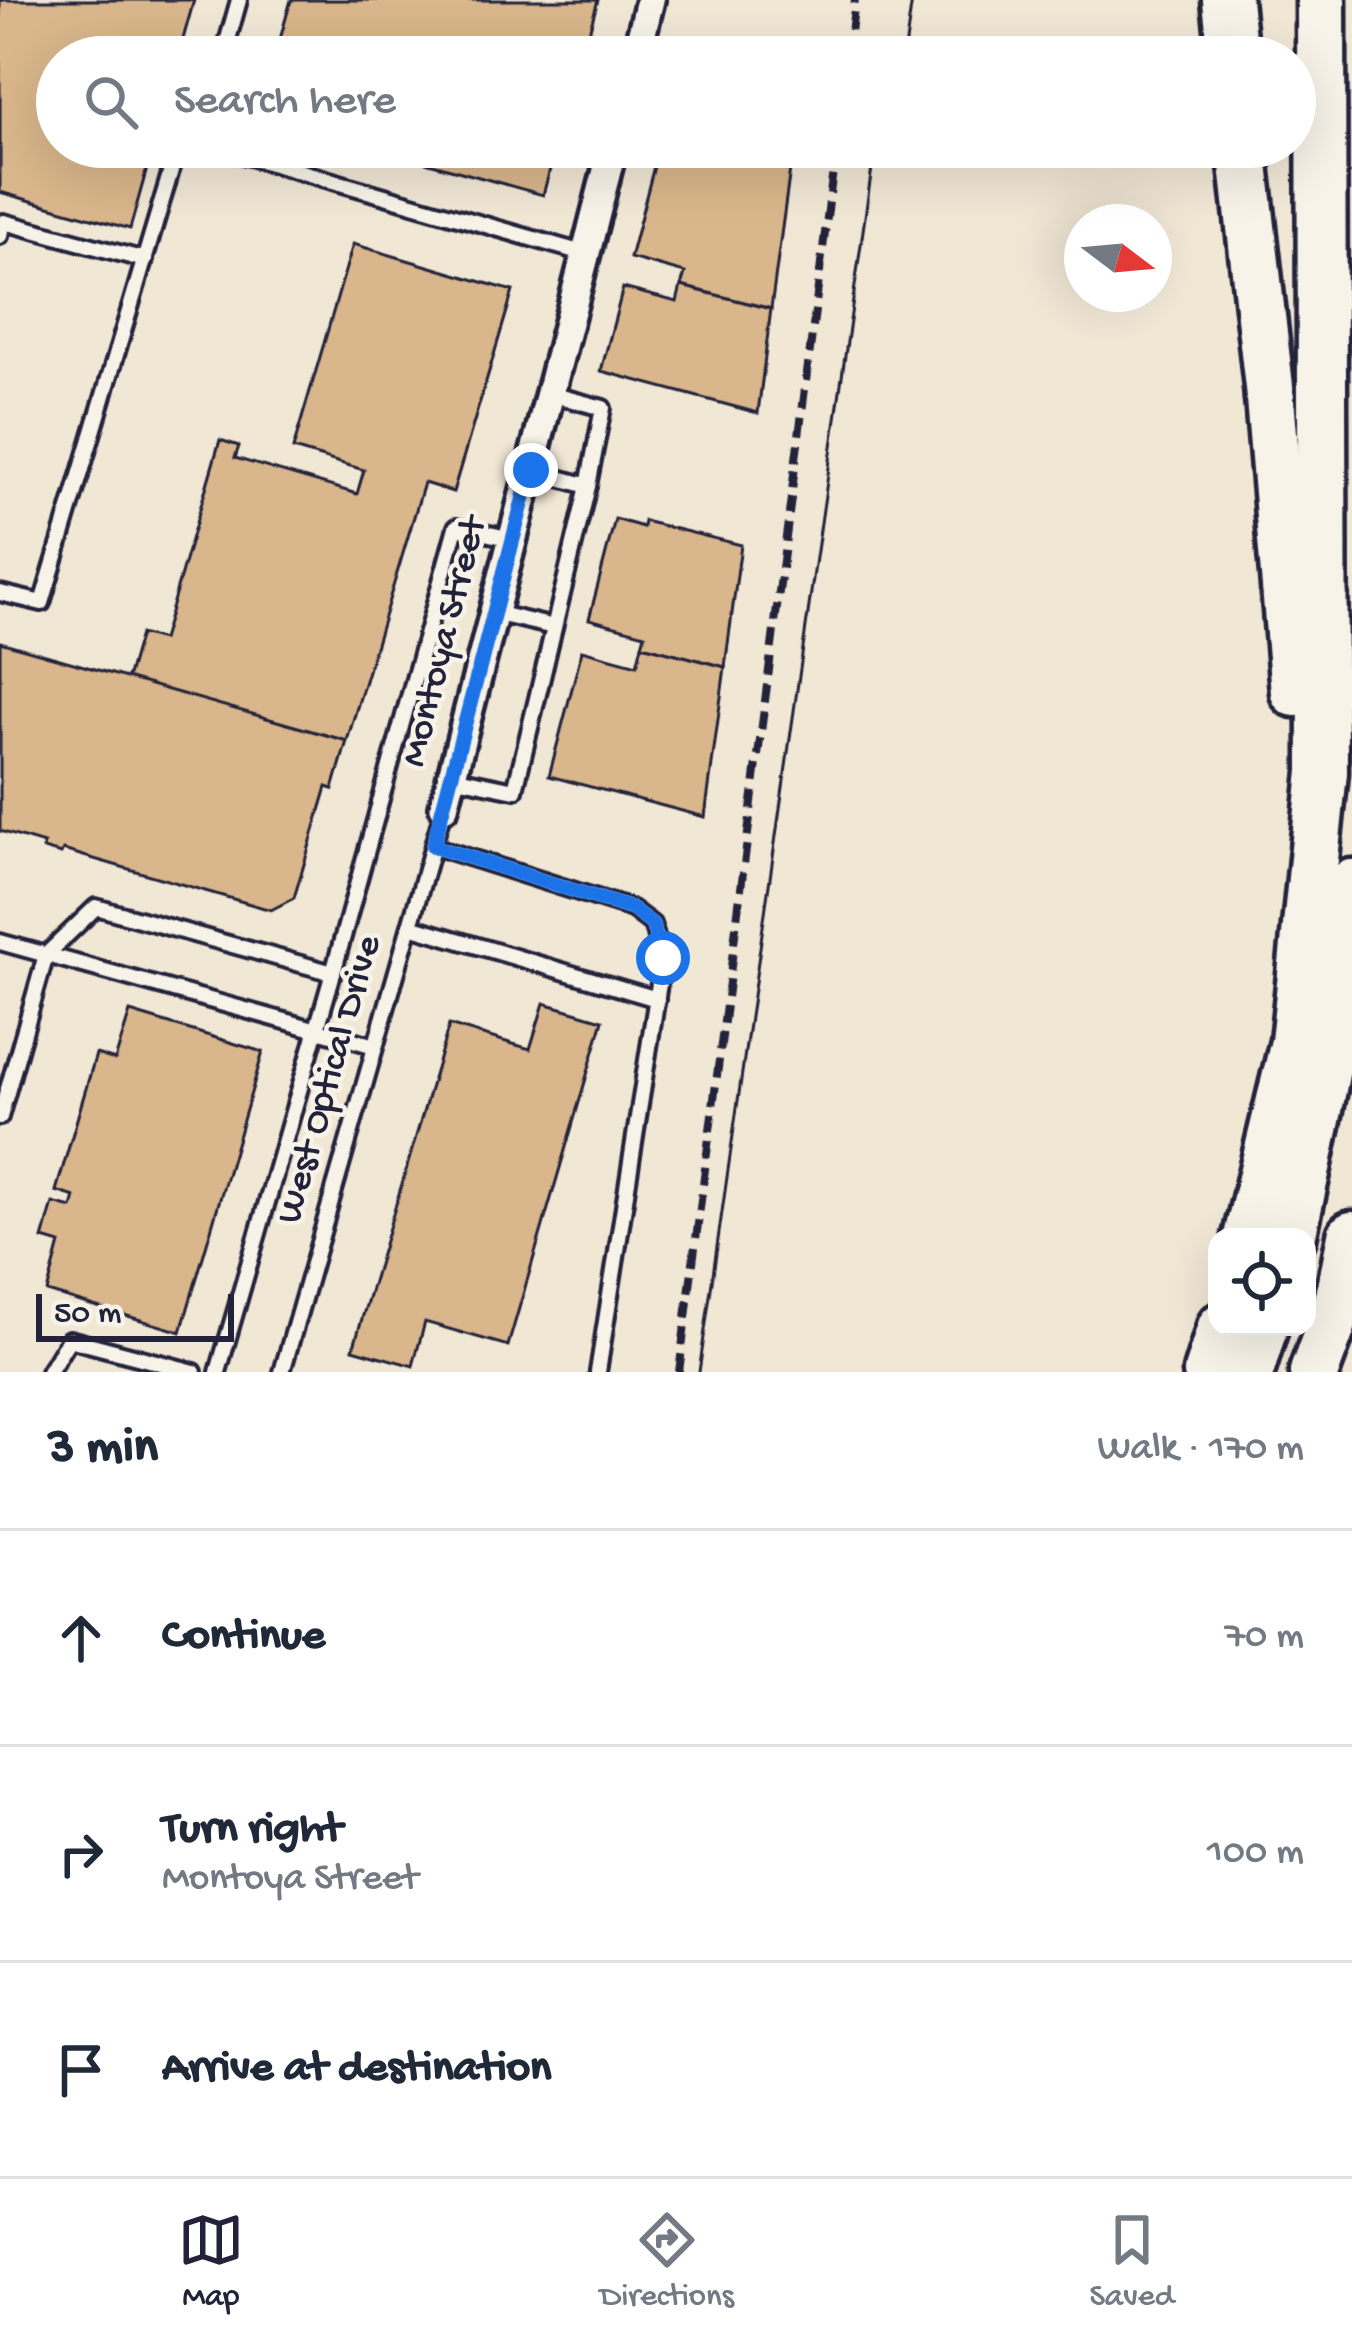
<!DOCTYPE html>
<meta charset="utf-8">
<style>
body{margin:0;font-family:"Gochi Hand",sans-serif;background:#f6f6f7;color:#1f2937}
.controls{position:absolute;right:36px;bottom:36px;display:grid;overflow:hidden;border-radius:24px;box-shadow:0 12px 48px #0002}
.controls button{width:108px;height:108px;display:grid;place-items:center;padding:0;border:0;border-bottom:3px solid #e0e1e3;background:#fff;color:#1f2937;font:60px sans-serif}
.compass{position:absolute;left:1064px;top:204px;width:108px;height:108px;border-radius:50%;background:#fff;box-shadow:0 12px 48px #0002;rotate:106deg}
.scale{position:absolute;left:36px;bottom:30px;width:198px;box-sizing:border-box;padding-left:12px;border:6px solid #22223b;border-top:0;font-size:33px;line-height:42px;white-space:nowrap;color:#22223b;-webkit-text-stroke:9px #f7f3e8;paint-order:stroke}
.stop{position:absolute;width:36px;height:36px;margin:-27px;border:9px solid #1a73e8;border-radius:50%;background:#fff}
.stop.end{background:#1a73e8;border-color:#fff;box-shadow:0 3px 12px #0008}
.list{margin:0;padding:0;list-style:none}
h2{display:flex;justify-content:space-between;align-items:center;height:156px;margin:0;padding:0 48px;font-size:51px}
h2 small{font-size:39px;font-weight:400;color:#747a83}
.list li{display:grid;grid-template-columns:78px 1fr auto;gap:36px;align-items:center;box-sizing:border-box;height:216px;padding:0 48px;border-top:3px solid #e0e1e3}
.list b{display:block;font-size:45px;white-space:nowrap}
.list p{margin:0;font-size:39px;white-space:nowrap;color:#747a83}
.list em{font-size:39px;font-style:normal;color:#747a83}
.icon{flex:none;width:66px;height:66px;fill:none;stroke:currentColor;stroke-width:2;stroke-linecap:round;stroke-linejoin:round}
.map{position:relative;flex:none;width:1352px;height:1372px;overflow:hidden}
.search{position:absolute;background:#fff;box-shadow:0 12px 48px #0002;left:36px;right:36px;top:36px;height:132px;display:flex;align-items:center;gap:30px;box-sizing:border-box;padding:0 42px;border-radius:66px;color:#747a83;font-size:45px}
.sheet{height:804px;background:#fff}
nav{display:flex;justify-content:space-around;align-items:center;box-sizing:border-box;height:168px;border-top:3px solid #e0e1e3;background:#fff;font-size:33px;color:#747a83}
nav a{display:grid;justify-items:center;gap:6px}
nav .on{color:#22223b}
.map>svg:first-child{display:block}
</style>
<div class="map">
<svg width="1352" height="1372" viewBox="0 0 1352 1372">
<rect width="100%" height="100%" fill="#f1e7d5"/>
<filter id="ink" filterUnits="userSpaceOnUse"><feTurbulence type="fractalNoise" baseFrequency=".00833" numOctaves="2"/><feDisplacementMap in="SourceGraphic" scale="24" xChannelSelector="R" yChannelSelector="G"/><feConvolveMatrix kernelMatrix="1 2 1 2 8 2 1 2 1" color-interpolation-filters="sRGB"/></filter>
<g filter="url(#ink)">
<g fill="#d9b68b" stroke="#22223b" stroke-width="3">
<path d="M0,0h194l-16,57h-121v90h96l-23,82 -130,-37z"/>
<path d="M291,0h307l-16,57h-307z"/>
<path d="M372,147h184l-13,48z"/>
<path d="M659,147h48l83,22 -19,140 -90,-23 4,-13 -55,-15z"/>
<path d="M353,244l160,47 -60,201 -29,-9 -77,258 -220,-62 13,-45 22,6 58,-200 19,6 -4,12 122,36 7,-24 -71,-21z"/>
<path d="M681,286l90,23 -13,104 -157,-42 22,-83 54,14z"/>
<path d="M615,519l28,8 1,-6 97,24 -16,122 -83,-22 3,-11 -56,-15z"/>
<path d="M0,642l347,99 -14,48 -6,-2 -33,111 -23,12 -208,-60 -2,4 -18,-5 1,-5 -44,-13z"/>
<path d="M642,645l83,22 -20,150 -156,-41 33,-126 55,15z"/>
<path d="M544,1003l59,17 -95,326 -83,-24 -12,44 -60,-17 96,-324 81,24z"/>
<path d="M130,1012l133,40 -82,280 -134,-40 13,-48 -17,-5 10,-36 19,5 3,-11 -19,-6 40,-137 19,6z"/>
</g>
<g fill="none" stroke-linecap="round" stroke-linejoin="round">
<g stroke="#22223b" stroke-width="22">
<g id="service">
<path d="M223,57l16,-57"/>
<path d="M215,147l371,107"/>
<path d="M0,236l4,-14 141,38"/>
<path d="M550,394l53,14 -15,78"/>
<path d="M0,593l42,10 136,-456"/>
<path d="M494,613l60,14"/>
<path d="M452,777l63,13 73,-304 -57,-16"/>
<path d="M433,846l199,63 20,15 11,34 -65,414"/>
<path d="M410,926l247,73"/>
<path d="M0,942l375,104"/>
<path d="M333,973l123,-446 57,12"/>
<path d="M0,1117l46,-162 50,-48 237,66 -115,399"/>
<path d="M49,1372l20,-33 125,33"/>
<path d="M282,1372l162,-565"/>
</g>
</g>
<g stroke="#22223b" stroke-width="36">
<g id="minor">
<path d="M636,57l14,-57"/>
<path d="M444,807l169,-660"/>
</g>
</g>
<g stroke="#22223b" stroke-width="57">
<g id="motorway">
<path d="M1227,0l6,57"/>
<path d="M1242,147l27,240 26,305"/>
<path d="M1248,1237l47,-195 28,-270 -2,-772"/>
<path d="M1291,1237c26,-117 50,-234 61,-353"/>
<path d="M1208,1372l14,-45"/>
<path d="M1249,1372l14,-45"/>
<path d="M1314,1372l24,-65 14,-71"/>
</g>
</g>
<use href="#service" stroke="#f7f3e8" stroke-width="14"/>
<use href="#minor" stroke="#f7f3e8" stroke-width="27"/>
<use href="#motorway" stroke="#f7f3e8" stroke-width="48"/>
<g stroke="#22223b" stroke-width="3">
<path d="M904,57l8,-57"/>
<path d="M699,1372l176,-1225"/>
</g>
<g stroke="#22223b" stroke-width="8" stroke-dasharray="18 9" stroke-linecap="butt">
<path d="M848,57l7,-57"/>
<path d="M679,1372l157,-1225"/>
</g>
</g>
</g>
<g fill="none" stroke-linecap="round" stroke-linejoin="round" filter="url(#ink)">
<path stroke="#1a73e8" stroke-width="15" d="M531,470l-98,376 199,63 20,15 11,34"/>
</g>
<g text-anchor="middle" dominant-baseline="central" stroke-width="9" stroke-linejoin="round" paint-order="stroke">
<g font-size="39" fill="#22223b" stroke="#f7f3e8">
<text transform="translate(446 642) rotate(-76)">Montoya Street</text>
<text transform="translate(331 1080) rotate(-74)">West Optical Drive</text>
</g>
</g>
</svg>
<div class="controls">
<button><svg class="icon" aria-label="locate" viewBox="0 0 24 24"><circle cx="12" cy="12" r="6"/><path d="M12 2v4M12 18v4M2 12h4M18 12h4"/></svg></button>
</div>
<svg class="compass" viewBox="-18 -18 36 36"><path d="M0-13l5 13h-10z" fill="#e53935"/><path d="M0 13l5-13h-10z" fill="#747a83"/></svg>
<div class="scale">50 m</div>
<div class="stop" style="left:663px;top:958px"></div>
<div class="stop end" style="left:531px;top:470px"></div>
<div class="search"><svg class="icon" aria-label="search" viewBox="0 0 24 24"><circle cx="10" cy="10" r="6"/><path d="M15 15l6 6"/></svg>Search here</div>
</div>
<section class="sheet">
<h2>3 min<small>Walk · 170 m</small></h2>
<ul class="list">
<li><svg class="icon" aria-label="ahead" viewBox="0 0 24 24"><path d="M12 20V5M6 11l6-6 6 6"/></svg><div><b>Continue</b></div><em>70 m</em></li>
<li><svg class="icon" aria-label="right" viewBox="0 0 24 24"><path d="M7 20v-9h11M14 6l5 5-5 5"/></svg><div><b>Turn right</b><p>Montoya Street</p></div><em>100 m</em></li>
<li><svg class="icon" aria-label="arrive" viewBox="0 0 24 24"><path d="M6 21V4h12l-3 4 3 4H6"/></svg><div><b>Arrive at destination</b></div></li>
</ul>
</section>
<nav>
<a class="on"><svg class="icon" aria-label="map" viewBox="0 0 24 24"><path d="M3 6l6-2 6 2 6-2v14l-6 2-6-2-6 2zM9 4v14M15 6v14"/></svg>Map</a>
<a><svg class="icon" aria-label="directions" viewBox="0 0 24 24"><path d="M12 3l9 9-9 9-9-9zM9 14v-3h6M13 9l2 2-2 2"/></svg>Directions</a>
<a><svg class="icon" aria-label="saved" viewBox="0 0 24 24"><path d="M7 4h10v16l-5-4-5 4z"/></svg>Saved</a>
</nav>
